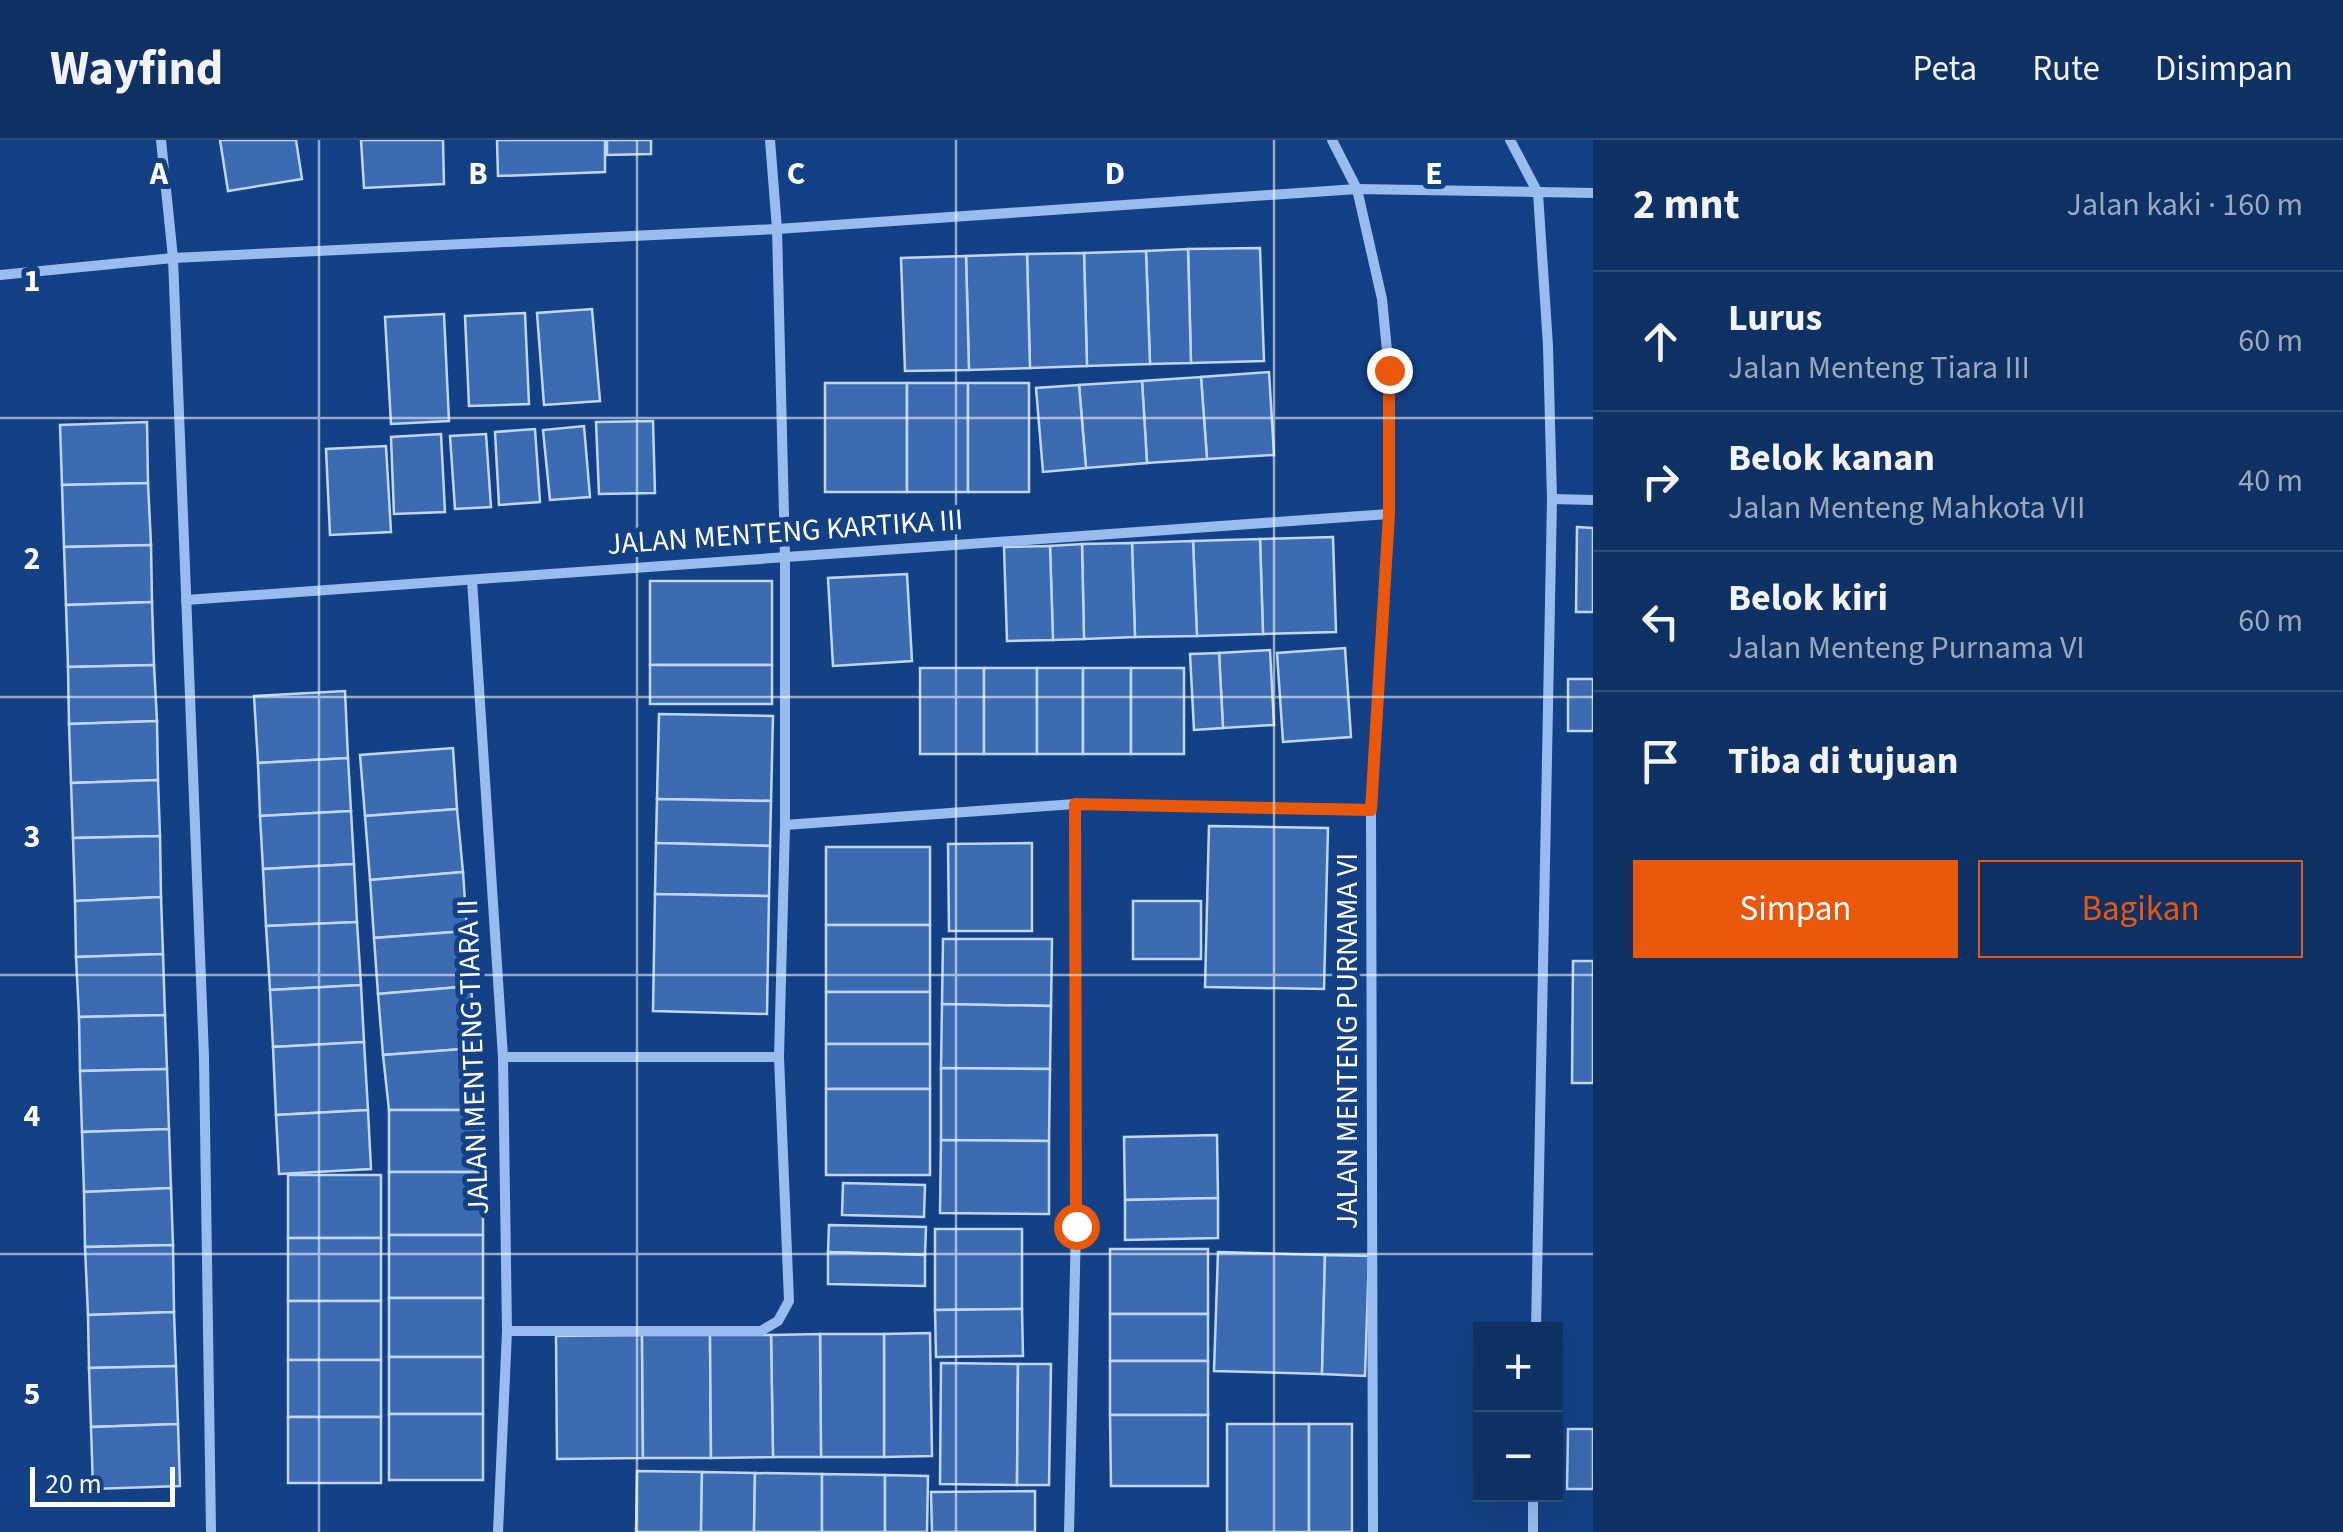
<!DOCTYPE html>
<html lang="id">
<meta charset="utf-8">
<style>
body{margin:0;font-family:"Source Sans 3",sans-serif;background:#18396a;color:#f1f3f6}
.controls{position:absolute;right:30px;bottom:30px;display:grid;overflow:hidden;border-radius:0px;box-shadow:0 10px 40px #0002}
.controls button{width:90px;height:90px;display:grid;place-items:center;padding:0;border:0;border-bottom:2px solid #2f4c78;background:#0f3164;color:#f1f3f6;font:50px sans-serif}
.scale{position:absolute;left:30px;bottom:25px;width:145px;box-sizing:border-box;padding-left:10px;border:5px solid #fff;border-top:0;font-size:28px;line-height:35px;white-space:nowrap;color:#fff;-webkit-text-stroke:8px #144186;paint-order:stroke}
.stop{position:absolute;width:30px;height:30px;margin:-22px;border:8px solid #ea580c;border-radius:50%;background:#fff}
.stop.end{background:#ea580c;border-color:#fff;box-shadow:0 2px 10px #0008}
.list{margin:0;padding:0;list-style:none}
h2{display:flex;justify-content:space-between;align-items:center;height:130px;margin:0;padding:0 40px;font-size:42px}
h2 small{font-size:32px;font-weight:400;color:#9ba9bf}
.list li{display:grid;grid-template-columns:65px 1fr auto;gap:30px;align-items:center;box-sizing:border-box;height:140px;padding:0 40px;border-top:2px solid #2f4c78}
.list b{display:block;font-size:38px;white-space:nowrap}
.list p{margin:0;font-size:32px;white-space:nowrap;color:#9ba9bf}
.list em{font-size:32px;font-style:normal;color:#9ba9bf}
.actions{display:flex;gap:20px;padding:30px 40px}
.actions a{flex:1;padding:22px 0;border:2px solid #ea580c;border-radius:0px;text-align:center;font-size:35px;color:#ea580c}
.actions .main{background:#ea580c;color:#fff}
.icon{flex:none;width:55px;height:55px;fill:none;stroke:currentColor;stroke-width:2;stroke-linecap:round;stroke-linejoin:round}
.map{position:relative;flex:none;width:1593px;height:1392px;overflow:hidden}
header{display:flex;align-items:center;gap:60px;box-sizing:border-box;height:140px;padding:0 50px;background:#0f3164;border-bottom:2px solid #2f4c78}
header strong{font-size:48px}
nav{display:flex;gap:55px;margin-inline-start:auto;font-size:35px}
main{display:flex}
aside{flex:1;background:#0f3164}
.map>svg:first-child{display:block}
</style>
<header>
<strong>Wayfind</strong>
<nav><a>Peta</a><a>Rute</a><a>Disimpan</a></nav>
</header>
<main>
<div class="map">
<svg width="1593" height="1392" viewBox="0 0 1593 1392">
<rect width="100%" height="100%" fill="#144186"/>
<g fill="#3d6bb1" stroke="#bfd7fb" stroke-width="2.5">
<path d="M220,0h76l6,39 -74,12z"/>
<path d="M361,0h82l1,44 -80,4z"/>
<path d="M497,0h108v32l-107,4z"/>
<path d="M607,0h44v14l-44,1z"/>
<path d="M1260,108l4,113 -73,2 -3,-114z"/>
<path d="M1188,109l3,114 -41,1 -4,-113z"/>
<path d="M1146,111l4,113 -63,2 -3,-113z"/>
<path d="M1084,113l3,113 -57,2 -3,-114z"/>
<path d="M1027,114l3,114 -61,2 -3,-114z"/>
<path d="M966,116l3,114 -64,1 -4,-113z"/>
<path d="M592,169l8,92 -56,4 -7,-92z"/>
<path d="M525,173l4,91 -60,2 -4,-90z"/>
<path d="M444,174l5,107 -58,3 -6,-107z"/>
<path d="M1269,232l5,83 -67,4 -6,-82z"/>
<path d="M1201,237l6,82 -60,4 -5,-82z"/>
<path d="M1142,241l5,82 -61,5 -7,-83z"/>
<rect x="825" y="243" width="82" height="109"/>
<rect x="907" y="243" width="61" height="109"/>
<rect x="968" y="243" width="61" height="109"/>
<path d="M1079,245l7,83 -43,4 -7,-84z"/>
<path d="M653,281l2,72 -56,1 -3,-72z"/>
<path d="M147,282l1,61 -86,2 -2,-60z"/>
<path d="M584,286l6,71 -40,3 -7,-70z"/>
<path d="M535,289l5,73 -41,3 -4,-73z"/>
<path d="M441,294l4,78 -51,2 -3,-77z"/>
<path d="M486,294l5,73 -36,2 -5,-73z"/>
<path d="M386,306l5,86 -61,3 -4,-86z"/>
<path d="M148,343l3,62 -87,2 -2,-62z"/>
<path d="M1577,387l16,1v84h-17z"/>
<path d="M1333,397l3,95 -73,2 -3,-95z"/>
<path d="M1260,399l3,95 -66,2 -4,-95z"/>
<path d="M1193,401l4,95 -62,1 -3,-94z"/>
<path d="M1132,403l3,94 -51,2 -2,-95z"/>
<path d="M1082,404l2,95 -31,1 -3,-94z"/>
<path d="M151,405l1,57 -86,3 -2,-58z"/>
<path d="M1050,406l3,94 -46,1 -3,-94z"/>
<path d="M907,434l5,87 -79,5 -5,-88z"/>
<rect x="650" y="441" width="122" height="84"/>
<path d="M152,462l2,63 -86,2 -2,-62z"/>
<path d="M1345,508l6,89 -68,5 -6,-89z"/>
<path d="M1270,510l4,75 -51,3 -4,-75z"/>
<path d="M1219,513l4,75 -29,2 -4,-76z"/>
<path d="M154,525l3,56 -88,3 -1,-57z"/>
<rect x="650" y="525" width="122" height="39"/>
<rect x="920" y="528" width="64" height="86"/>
<rect x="984" y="528" width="53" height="86"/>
<rect x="1037" y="528" width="46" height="86"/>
<rect x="1083" y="528" width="48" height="86"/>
<rect x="1131" y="528" width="53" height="86"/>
<rect x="1568" y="539" width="25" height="52"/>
<path d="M345,551l3,67 -90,5 -4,-67z"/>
<path d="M659,574l114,2 -2,85 -114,-2z"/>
<path d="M157,581l1,59 -87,3 -2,-59z"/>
<path d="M453,608l4,61 -92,7 -5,-61z"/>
<path d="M348,618l3,53 -91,5 -2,-53z"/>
<path d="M158,640l2,56 -87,2 -2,-55z"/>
<path d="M657,659l114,2 -1,45 -114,-3z"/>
<path d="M457,669l6,63 -93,8 -5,-64z"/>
<path d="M351,671l3,53 -91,5 -3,-53z"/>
<path d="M1209,686l119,2 -4,161 -119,-2z"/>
<path d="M160,696l1,61 -86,4 -2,-63z"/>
<path d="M656,703l114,3 -1,50 -114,-2z"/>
<path d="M1032,703v88h-83l-1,-87z"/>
<rect x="826" y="707" width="104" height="78"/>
<path d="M354,724l3,58 -91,4 -3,-57z"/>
<path d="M463,732l4,59 -93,7 -4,-58z"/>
<path d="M655,754l114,2 -2,118 -114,-3z"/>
<path d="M161,757l2,57 -87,3 -1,-56z"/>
<rect x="1133" y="761" width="68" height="58"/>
<path d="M357,782l4,63 -91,5 -4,-64z"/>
<rect x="826" y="785" width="104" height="67"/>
<path d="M467,791l4,55 -93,8 -4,-56z"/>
<path d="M943,799h109l-1,67 -109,-2z"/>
<path d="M163,814l2,61 -86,2 -3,-60z"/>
<path d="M1573,821h20v122h-21z"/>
<path d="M361,845l3,57 -91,5 -3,-57z"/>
<path d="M471,846l5,62 -93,7 -5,-61z"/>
<rect x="826" y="852" width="104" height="52"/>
<path d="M942,864l109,2 -1,63 -109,-1z"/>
<path d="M165,875l2,54 -87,2 -1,-54z"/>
<path d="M364,902l4,68 -92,5 -3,-68z"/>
<rect x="826" y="904" width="104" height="45"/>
<path d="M476,908l7,62h-94l-6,-55z"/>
<path d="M941,928l109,1 -1,72 -108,-1z"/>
<path d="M167,929l2,60 -87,3 -2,-61z"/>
<rect x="826" y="949" width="104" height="86"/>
<path d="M368,970l3,59 -92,5 -3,-59z"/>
<rect x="389" y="970" width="94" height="62"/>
<path d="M169,989l2,59 -87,4 -2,-60z"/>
<path d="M1217,995l1,63 -93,2 -1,-63z"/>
<path d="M941,1000l108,1v73l-109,-1z"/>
<rect x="389" y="1032" width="94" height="63"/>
<rect x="288" y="1035" width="93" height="63"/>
<path d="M843,1043l82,2 -1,32 -82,-2z"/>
<path d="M171,1048l2,57 -88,2 -1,-55z"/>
<path d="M1218,1058v40l-93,2v-40z"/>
<path d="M829,1085l97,2 -1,28 -97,-3z"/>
<path d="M935,1089h87v80l-87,1z"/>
<rect x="389" y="1095" width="94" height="63"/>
<rect x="288" y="1098" width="93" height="63"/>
<path d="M173,1105l1,67 -86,3 -3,-68z"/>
<rect x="1110" y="1109" width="98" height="65"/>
<path d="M828,1112l97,3v31l-97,-2z"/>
<path d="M1218,1112l107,3 -3,119 -108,-3z"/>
<path d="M1325,1115l44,1 -4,120 -43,-2z"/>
<rect x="389" y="1158" width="94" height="59"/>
<rect x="288" y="1161" width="93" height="59"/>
<path d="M1022,1169l1,47 -87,1 -1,-47z"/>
<path d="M174,1172l2,54 -87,2 -1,-53z"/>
<rect x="1110" y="1174" width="98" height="47"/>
<path d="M930,1193l2,123 -48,1v-123z"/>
<path d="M820,1194h64v123h-63z"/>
<path d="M820,1194l1,123h-48l-2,-122z"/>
<path d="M642,1195l1,123 -86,1 -1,-123z"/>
<path d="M642,1195h68l1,123h-68z"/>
<path d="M710,1195h61l2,122 -62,1z"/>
<rect x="389" y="1217" width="94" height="57"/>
<rect x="288" y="1220" width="93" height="57"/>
<rect x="1110" y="1221" width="98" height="54"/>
<path d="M941,1223l77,1 -1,121 -77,-1z"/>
<path d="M1018,1224h33l-2,121h-32z"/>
<path d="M176,1226l2,58 -87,3 -2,-59z"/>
<rect x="389" y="1274" width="94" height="66"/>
<path d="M1110,1275h98v71h-97z"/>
<rect x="288" y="1277" width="93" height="66"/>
<path d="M178,1284l2,62 -87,3 -2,-62z"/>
<rect x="1227" y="1284" width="82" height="108"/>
<rect x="1309" y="1284" width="43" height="108"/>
<path d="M1568,1289h25v60h-26z"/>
<path d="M637,1331l65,1 -1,60h-65z"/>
<path d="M702,1332l53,1 -1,59h-53z"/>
<path d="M755,1333l67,1v58h-68z"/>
<path d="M822,1334l63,1v57h-63z"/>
<path d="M885,1335l43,1 -1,56h-42z"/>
<path d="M1035,1351v41h-103l-1,-40z"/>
</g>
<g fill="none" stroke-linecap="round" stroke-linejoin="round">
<g stroke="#99bcef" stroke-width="10">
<path d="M161,0l12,118 31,799 7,475"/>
<path d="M1332,0l25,49 25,110 7,72v143l-18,296 2,722"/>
<path d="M1510,0l28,53 10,153 4,153 -16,831"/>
<path d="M0,135l173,-17 604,-29 580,-40 236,4"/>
<path d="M1552,359l41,1"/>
<path d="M472,440l31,477 4,274 -9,201"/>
<path d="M186,460l1203,-86"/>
<path d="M785,685l290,-21 296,6"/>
<path d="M503,917h276"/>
<path d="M507,1191h254l17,-10 11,-20 -10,-244 6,-232v-269l-8,-327 -7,-89"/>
<path d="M1069,1392l7,-306 -1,-422"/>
<path d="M1533,1392v-38"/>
</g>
</g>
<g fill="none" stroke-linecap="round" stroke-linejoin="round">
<path stroke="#ea580c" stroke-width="12" d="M1076,1086l-1,-422 296,6 18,-296v-144"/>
</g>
<path fill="none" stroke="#fff" stroke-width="2.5" stroke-opacity="0.55" d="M319,0v1392M637,0v1392M956,0v1392M1274,0v1392M0,278h1593M0,557h1593M0,835h1593M0,1114h1593"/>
<g text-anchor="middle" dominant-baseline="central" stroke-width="10" stroke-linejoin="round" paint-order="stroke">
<g font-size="30" fill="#fff" stroke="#144186">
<text transform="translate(785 392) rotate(-4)">JALAN MENTENG KARTIKA III</text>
<text transform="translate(1347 901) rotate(-90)">JALAN MENTENG PURNAMA VI</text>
<text transform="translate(473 917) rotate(-92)">JALAN MENTENG TIARA II</text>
</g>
</g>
<g font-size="32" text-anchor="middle" font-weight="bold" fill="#fff" stroke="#144186" stroke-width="10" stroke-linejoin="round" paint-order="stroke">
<text x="159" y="44">A</text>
<text x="478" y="44">B</text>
<text x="796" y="44">C</text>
<text x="1115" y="44">D</text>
<text x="1434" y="44">E</text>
<text x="32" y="151">1</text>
<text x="32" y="429">2</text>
<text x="32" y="707">3</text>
<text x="32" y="986">4</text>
<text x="32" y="1264">5</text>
</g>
</svg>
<div class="controls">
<button>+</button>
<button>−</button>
</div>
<div class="scale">20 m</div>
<div class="stop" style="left:1076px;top:1086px"></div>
<div class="stop end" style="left:1389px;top:230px"></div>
</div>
<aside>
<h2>2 mnt<small>Jalan kaki · 160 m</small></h2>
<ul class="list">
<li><svg class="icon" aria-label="ahead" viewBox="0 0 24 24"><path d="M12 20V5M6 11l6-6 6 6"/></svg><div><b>Lurus</b><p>Jalan Menteng Tiara III</p></div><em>60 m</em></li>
<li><svg class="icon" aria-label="right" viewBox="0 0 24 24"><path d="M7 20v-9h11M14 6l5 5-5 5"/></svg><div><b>Belok kanan</b><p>Jalan Menteng Mahkota VII</p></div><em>40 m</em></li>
<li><svg class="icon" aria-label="left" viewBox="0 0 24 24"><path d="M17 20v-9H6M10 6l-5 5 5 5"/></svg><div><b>Belok kiri</b><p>Jalan Menteng Purnama VI</p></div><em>60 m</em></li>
<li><svg class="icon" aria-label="arrive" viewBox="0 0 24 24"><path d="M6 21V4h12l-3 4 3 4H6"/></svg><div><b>Tiba di tujuan</b></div></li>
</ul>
<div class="actions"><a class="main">Simpan</a><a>Bagikan</a></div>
</aside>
</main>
